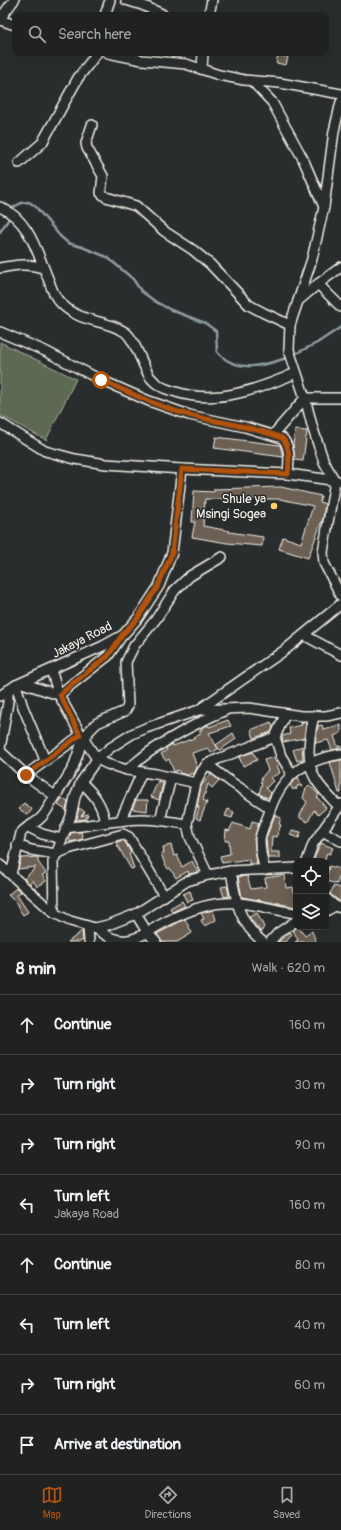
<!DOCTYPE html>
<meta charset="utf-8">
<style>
body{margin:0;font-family:Pangolin,sans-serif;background:#282a2a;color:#f1f3f6}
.controls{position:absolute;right:12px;bottom:12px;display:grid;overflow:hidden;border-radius:8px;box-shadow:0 4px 16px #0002}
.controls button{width:36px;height:36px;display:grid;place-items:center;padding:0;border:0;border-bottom:1px solid #3d3f40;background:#202222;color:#f1f3f6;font:20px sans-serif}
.stop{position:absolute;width:12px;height:12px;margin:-9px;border:3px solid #b45309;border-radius:50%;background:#fff}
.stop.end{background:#b45309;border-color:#fff;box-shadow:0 1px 4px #0008}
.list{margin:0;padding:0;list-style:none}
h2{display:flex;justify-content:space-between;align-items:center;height:52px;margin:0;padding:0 16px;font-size:17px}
h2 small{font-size:13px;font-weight:400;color:#a2a4a5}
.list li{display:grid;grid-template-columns:26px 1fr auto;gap:12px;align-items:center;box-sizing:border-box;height:60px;padding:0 16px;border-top:1px solid #3d3f40}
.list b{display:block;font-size:15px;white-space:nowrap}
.list p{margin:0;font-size:13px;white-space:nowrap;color:#a2a4a5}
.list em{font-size:13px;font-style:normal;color:#a2a4a5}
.icon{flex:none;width:22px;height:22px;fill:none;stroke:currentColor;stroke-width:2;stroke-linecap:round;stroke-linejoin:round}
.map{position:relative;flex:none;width:341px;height:942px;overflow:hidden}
.search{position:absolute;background:#202222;box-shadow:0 4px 16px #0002;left:12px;right:12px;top:12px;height:44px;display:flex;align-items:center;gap:10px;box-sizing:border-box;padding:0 14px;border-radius:8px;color:#a2a4a5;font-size:15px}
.sheet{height:532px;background:#202222}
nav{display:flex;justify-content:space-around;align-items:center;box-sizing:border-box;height:56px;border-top:1px solid #3d3f40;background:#202222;font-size:11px;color:#a2a4a5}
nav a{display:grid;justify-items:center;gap:2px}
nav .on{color:#b45309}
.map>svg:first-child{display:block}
</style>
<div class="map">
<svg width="341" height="942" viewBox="0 0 341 942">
<rect width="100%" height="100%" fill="#2a2d2e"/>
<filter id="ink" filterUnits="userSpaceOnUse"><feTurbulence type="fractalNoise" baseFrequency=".025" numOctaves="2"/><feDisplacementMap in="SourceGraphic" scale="8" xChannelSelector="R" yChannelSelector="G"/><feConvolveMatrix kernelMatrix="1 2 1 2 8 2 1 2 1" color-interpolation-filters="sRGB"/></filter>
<g filter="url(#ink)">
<path fill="#5c6b53" stroke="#a8ae9e" d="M0,342l76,37 -30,61 -46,-25z"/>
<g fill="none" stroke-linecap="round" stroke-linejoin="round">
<g stroke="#8f9da1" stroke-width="2.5">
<path d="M0,232l12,-18 2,-7 7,-4 8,-1 6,4 25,30 8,7 14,4 25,10 26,22 8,12 15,11 15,8 34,13 11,8 1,21c20,22 47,14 72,5"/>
<path d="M293,355l24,-12 24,-16"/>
</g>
</g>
<g fill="#6c5e53" stroke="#f4f1e8">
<path d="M278,55l10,2 -2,8 -10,-2z"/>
<path d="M295,430l12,1 -4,30 -8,-1 -2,-15z"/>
<path d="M216,437l64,8 3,12 -69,-9z"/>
<path d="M281,487l40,9 -1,6 5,2 -2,14 -15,40 -29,-9 4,-12 18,6 12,-37 -33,-7h-75l-2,27 27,5 -1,1 34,5 -1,9 -35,-3 -35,-6 3,-15h-3l2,-31 20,1v-3z"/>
<path d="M228,720l3,6 -22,7 9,16 -7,4 -3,-5 -16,5 5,14 -4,9 -1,-3 -4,2 -8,-2 -2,-3 -4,2 -5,-13 -3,2 -5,-7 6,-4 -1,-2 6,-4 1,2 21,-8v-1l7,-3 -2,-3 3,-1 -1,-2 7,-3 1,2z"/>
<path d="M271,722l2,6 -2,4 -17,6 -3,-8z"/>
<path d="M306,722l-2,16 -21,4 -1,-6 8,-2 -1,-6 13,-3 -1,-2z"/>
<path d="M322,725l2,5 17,-5v8l-7,3 4,11 3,-1v2l-9,2 -4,-10 -13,3 3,-17z"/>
<path d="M233,733l3,6 -16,11 -4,-5z"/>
<path d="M302,746l1,13 -6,2 -4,-11z"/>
<path d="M253,752l4,8 -14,6 -4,-9z"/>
<path d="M274,757l6,16 -10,5 3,3 -7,7 5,5 -3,5 -9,-4 3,-11 -2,-1 2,-2 -1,-2 7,-8 -4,-10z"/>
<path d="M341,760v33h-2l-9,-31z"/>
<path d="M211,774l8,6 -7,8 -4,-4 -5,16 4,2 -7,18 -4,-2 3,-11h-2l4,-21z"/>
<path d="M298,777l4,10 -4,-2 -2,5 -1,-2 -2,2 -3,-5z"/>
<path d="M158,781l5,2 -4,17 -8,-3z"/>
<path d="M309,785l10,10 -2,2 9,11 -8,7 -4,-5 -6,12 -8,-4v-3l7,-13 -4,-4 3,-10z"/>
<path d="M62,798l6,4 -2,8 -8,-5z"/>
<path d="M136,800h12l-1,11 -15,-2z"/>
<path d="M24,803l8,6 -4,6 -9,-6z"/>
<path d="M79,808l6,4 -4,4 7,-2 -2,5 -10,1 2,-3 -1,-1z"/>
<path d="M228,809l6,3 -2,6 -7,-2z"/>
<path d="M275,815l6,3 -2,6 2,1 -5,12 -4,-1 -1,16h9v6h-12l-1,-8 -1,-12z"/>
<path d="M252,821l7,2 -5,16 3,25h-8v-5l-27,4 -2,-7 10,-2 -1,-13h-4l1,-11 3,1 4,-8 17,6z"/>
<path d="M292,830l9,2 -2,6 -9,-3z"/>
<path d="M81,832l2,7 -13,3 -1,-4 2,-5z"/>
<path d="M122,840l3,2 6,11 -2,1 5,14 -3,1 -15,-26z"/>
<path d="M321,843l12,5 -3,6 -3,-1 -3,8h-11z"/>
<path d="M171,845l3,11 3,-1 5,12 10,-6 6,11 -9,2 -1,-3 -12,7 -6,-10 -2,1 -4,-7 -3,-9h3l-1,-6z"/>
<path d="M38,857v5l8,11 -4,2 4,6 -9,6 -4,-7 -3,4 -6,-5 12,-12 -18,2 3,-11z"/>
<path d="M329,866l12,3 -4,15 -11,-3z"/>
<path d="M285,875l1,13 7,-1 1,6h2v14l-20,-4 4,-1h-11l-27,-5 -4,-20 9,-1 4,13 15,-2 -1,-9z"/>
<path d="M227,886l2,10 -5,1 -3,-10z"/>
<path d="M334,886l7,2v14l-11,-8z"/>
<path d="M16,888l5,4 -4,3 11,17 -5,3 -6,-9 1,-1 -10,-10z"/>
<path d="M190,891l3,9 -6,2 -4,-8z"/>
<path d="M182,901l3,5 -13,6 -2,-4z"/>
<path d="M213,910l3,10 -12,6 -3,-6 3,-1 -3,-6z"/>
<path d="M257,913l7,14 -3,5 -12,-15z"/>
<path d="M185,919l7,14 -15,9h-15l-5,-8z"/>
<path d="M298,927l7,9 7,-5 4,11h-21l3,-2 -5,-10z"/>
<path d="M82,931l1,9 -3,2h-12z"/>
<path d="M290,932l2,2 -6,8h-8z"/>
</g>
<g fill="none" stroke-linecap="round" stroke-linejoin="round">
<g stroke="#f4f1e8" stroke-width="12">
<g id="minor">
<path d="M126,0l16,5 20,9"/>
<path d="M105,15l5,-15"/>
<path d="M209,15l3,-15"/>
<path d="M0,19l14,-19"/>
<path d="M0,20l15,5"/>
<path d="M108,53l34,7 44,4 33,11 25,5 36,3 61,11"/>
<path d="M202,69l1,-16"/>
<path d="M252,81l20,21 31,57 21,48"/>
<path d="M341,102l-7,29 -10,76 -12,52 -22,66 -1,25 16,48 8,31 11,33 11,19 -12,71 1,11 17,33"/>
<path d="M92,125l-6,18 1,5 16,28 -2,17 5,4 30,9 28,25 29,19 17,14 39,41 15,8 26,12"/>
<path d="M19,163l23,-20 36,-65 19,-25"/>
<path d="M0,207c30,13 37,46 49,74 2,6 5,14 9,19 20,24 45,18 67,32 10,7 17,33 25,45 7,9 15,12 26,15 40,13 83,-3 120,-19"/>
<path d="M0,268c16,-3 28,-5 43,0"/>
<path d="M318,284l23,23"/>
<path d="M298,301l20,-17 23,-17"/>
<path d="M0,332l45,19 56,29 48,21 40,14 56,12 37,11c9,9 7,23 6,36"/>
<path d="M0,423l45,28 30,8 31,5 76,5 106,5 50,7"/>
<path d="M273,435l32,-37h36"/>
<path d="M304,635l37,20"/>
<path d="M51,670l8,25 22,40 16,24 10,5 20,6 29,4 40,9"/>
<path d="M22,683l37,12 13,-11 36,-28 13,-19"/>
<path d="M16,685l7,22 22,53"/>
<path d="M0,696l16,-11 87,-39 20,-11 15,-17 21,-32 13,-33 10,-84"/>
<path d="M200,709l85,-59 56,-46"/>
<path d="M285,715l-10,22 6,19 11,18"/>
<path d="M314,716c-5,20 -9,46 2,64 6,10 15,18 23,27"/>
<path d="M0,749l8,-47v-12"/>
<path d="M0,751l26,24 29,21"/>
<path d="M207,764l24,18 39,26"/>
<path d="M127,770c9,-7 17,-15 27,-21 23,-16 47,-28 72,-39"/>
<path d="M26,775l55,-40"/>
<path d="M81,782c13,12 21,22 24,40"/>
<path d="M160,820l11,-42"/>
<path d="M120,821l22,-49"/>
<path d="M28,827l14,7 20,5"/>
<path d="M66,828c25,-3 50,-8 75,-9 15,0 31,3 46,5"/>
<path d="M322,831l19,10"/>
<path d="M17,845l14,5 25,4 12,-5 55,-15 6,3 35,59"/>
<path d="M307,861l6,-17 28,-40"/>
<path d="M0,865l54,48 16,8 25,7 13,-3 28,-11 51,-33 21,-6 23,-4 65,-3"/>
<path d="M265,870c-3,-10 -5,-21 -5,-31 1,-7 5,-16 8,-23 12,-39 33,-55 73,-62"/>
<path d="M231,871c5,30 7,51 32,71"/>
<path d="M11,874l10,-41c7,-9 16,-8 24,-20l28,-45 10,-29 7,-9 7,-7 28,-12 3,-5 -2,-44 8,-16 22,-27 19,-29 15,-14 32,-19"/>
<path d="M208,875l-18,-38 -3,-13 9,-41 6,-12 5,-7 11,-5 57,-22"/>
<path d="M326,898l9,8 6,2"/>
<path d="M326,911l9,-5"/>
<path d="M54,913l-1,-51 18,-46 4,-19 6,-15 16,-23 13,-11 22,-14 14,-6 53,-18 50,-2 52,8h25l15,-3"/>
<path d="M136,914l11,18 9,10"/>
<path d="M88,927l1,15"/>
<path d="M95,928c10,7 20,14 33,12 11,-1 21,-9 30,-14 20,-11 43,-22 66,-23 24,-2 48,7 72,10"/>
<path d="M270,942l8,-9 18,-12"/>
</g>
</g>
<use href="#minor" stroke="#2a2d2e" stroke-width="9"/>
</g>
</g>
<g fill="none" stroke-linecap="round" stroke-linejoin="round" filter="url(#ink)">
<path stroke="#b45309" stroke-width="5" d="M26,775l54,-40 -20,-40 12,-11 36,-28 15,-22 15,-16 20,-32 14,-33 10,-84 106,5c1,-12 3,-27 -6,-36 -30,-12 -62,-15 -93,-23 -30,-8 -59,-22 -88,-35"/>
</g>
<circle fill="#ffd166" stroke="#2a2d2e" stroke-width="1.5" cx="274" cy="506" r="4"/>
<g text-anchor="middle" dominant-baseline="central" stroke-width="3" stroke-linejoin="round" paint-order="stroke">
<g font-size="13" fill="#f4f1e8" stroke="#2a2d2e" text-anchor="end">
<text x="266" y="499">Shule ya<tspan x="266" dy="15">Msingi Sogea</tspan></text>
</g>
<g font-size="13" fill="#f4f1e8" stroke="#2a2d2e">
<text transform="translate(82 640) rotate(-27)">Jakaya Road</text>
</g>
</g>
</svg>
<div class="controls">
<button><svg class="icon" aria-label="locate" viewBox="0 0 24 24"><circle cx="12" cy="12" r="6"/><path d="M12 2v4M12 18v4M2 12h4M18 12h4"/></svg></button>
<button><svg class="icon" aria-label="layers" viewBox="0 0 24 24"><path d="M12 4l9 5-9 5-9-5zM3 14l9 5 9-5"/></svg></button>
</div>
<div class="stop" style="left:101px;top:380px"></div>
<div class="stop end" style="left:26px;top:775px"></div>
<div class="search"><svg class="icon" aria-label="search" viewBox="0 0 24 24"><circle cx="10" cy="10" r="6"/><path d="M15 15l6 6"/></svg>Search here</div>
</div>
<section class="sheet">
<h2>8 min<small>Walk · 620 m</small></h2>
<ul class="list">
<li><svg class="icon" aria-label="ahead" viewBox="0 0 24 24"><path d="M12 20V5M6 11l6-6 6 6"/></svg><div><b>Continue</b></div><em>160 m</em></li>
<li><svg class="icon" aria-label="right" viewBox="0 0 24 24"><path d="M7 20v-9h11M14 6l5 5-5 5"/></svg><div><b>Turn right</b></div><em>30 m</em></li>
<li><svg class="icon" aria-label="right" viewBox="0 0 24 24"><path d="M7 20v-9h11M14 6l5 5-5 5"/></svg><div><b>Turn right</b></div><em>90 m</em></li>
<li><svg class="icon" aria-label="left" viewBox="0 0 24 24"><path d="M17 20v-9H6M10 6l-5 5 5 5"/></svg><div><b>Turn left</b><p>Jakaya Road</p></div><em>160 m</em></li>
<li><svg class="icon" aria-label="ahead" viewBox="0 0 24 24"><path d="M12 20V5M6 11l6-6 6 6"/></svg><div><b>Continue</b></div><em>80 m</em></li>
<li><svg class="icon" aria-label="left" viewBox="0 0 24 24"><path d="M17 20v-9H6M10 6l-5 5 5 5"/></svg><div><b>Turn left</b></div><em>40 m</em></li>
<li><svg class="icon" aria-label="right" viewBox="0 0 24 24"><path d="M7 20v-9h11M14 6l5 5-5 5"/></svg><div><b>Turn right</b></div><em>60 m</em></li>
<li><svg class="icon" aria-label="arrive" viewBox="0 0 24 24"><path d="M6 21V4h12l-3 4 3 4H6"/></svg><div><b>Arrive at destination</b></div></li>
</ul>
</section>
<nav>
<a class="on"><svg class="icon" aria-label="map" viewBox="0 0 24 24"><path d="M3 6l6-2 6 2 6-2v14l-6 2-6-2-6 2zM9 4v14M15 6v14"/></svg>Map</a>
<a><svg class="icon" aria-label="directions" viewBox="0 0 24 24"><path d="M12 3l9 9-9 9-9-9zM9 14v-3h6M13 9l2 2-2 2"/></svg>Directions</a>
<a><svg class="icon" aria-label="saved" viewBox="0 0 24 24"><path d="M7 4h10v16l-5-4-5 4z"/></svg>Saved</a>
</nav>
